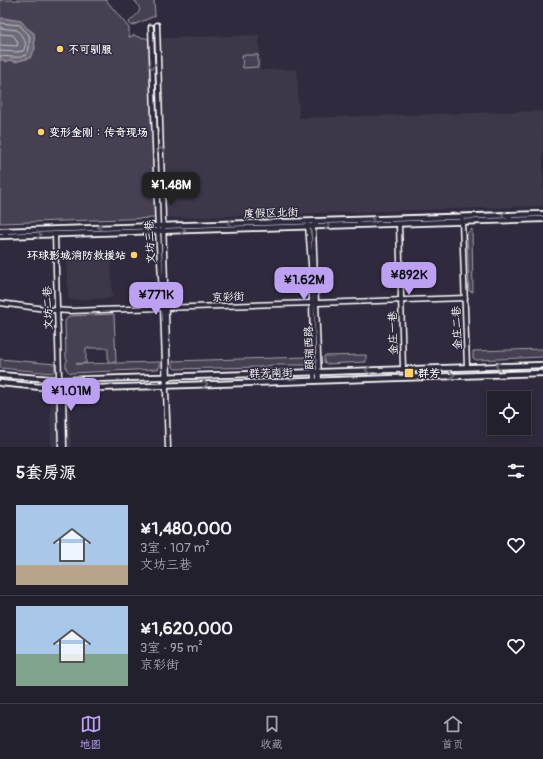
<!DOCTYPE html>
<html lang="zh">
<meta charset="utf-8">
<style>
body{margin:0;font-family:Pangolin,"LXGW WenKai TC",sans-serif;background:#2b2836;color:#f1f3f6;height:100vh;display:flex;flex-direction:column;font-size:15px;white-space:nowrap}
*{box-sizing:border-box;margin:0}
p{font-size:13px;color:#a3a3aa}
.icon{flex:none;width:22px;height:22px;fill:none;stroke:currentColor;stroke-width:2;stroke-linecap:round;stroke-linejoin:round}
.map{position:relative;height:447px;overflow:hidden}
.panel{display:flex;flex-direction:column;background:#23202e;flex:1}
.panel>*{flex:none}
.controls{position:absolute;left:487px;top:391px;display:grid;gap:8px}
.controls a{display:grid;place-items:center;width:44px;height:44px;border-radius:0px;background:#23202e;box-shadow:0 2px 10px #0003,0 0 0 1px #403e4a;font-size:20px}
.price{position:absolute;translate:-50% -34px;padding:0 9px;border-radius:8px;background:#bca0f2;color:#111;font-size:13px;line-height:26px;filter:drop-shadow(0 1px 2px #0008)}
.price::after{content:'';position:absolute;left:50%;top:24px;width:12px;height:9px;margin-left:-6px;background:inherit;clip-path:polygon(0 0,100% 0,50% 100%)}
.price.selected{background:#222;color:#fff}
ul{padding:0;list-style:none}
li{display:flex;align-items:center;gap:12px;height:100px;padding:0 16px}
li+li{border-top:1px solid #403e4a}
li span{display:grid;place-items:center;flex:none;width:112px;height:80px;border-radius:0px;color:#555}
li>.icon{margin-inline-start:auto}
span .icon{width:48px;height:48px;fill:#fffc;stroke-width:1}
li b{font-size:17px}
h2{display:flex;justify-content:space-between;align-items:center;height:48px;padding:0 16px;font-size:17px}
.dock{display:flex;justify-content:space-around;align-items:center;height:56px;border-top:1px solid #403e4a;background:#23202e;font-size:11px;color:#a3a3aa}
.dock a{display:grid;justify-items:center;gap:2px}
.dock .selected{color:#bca0f2}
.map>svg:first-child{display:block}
.built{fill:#3c3749}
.green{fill:#464152;stroke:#a2a0a8}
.water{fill:#6d6a77;stroke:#a7a6ad}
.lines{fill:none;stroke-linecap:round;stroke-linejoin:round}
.shore{stroke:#c5c3c9;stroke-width:1}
.secondary-casing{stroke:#fff;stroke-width:7}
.primary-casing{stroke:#fff;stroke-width:8}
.secondary{stroke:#2f2a3d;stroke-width:4}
.primary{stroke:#2f2a3d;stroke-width:4.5}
.oneway{stroke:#6d6a77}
.poi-dot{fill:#ffd166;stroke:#2f2a3d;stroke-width:1.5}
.labels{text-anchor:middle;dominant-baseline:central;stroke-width:3;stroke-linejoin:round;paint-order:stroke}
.poi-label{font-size:11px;font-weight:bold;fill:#fff;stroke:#2f2a3d;text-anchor:start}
.street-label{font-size:11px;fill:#fff;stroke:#2f2a3d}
</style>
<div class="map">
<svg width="543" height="447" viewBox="0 0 543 447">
<rect width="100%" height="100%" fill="#2f2a3d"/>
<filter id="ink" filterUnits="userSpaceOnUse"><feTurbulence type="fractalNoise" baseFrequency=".025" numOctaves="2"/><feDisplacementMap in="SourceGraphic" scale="8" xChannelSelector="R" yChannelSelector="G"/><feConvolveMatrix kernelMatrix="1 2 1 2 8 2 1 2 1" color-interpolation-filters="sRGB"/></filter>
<g filter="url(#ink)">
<g class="built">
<polygon points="259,35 260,70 297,69 299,118 543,111 543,206 166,218 160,41 162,38"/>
<polygon points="111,250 112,298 70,300 68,298 66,252"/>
<polygon points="50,395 69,395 71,447 51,447"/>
</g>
<g class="green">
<path d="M0 0H106L129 28V37H131L134 35C139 39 145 36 149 40L156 218 0 223Z"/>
<path d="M134 0H154L155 16 131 26 129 22C137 13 145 12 134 0Z"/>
<polygon points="242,55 258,55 258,67 243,68"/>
<polygon points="472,229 473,292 469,291 467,233"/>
<polygon points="114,314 116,362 108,362 108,348 86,348 86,363 76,364 160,362 160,367 158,369 70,373 66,369 66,362 68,360 66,359 65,321 69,316"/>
<polygon points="543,349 543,357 476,360 473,358 473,351"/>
<polygon points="366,355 366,362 327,364 324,362 324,356"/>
<polygon points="308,357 308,362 306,365 273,365 260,367 175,369 173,367 173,361"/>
<polygon points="0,359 55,364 55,371 52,373 0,368"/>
</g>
<polygon class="water" points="3,18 21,21 27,28 34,33 35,49 30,58 15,62 11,60 6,62 3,60 0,60 0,19"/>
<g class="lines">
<g class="shore">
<path d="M0 23 20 25C22 29 26 31 29 35 30 38 29 41 29 44 30 63 12 56 0 56"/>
<path d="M0 28 17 30C22 37 29 41 23 51L16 52 0 51"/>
<polyline points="0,34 13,35 18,42 17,46 0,45"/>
</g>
<g class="secondary-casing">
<g id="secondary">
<polyline points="157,25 168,379"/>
<polyline points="151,27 158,231 163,308 168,447"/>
<polyline points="462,220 467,367"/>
<polyline points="315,223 313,226 319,380"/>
<polyline points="399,224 403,369"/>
<polyline points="308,225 311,264 314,381"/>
<polyline points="55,235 61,447"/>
<polyline points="0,303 53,310 69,311 312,303"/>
<polyline points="317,303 465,298"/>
<polyline points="62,386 63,392 64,447"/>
</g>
</g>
<g class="primary-casing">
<g id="primary">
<polyline points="0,231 543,214"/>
<polyline points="0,236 543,219"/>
<polyline points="0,375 63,380 543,365"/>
<polyline points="0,383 51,388 67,389 543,373"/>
</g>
</g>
<use href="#secondary" class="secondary"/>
<use href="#primary" class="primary"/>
</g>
<defs><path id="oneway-chevron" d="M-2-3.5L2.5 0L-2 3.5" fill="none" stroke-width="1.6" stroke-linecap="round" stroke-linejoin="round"/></defs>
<g class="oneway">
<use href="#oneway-chevron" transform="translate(152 66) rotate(88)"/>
<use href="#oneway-chevron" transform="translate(161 150) rotate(-92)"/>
<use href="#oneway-chevron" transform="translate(504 215) rotate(178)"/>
<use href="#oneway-chevron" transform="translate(374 219) rotate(178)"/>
<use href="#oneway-chevron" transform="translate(230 223) rotate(178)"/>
<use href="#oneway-chevron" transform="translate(327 226) rotate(-2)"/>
<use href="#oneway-chevron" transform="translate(100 227) rotate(178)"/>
<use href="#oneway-chevron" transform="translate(183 230) rotate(-2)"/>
<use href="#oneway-chevron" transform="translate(39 235) rotate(-2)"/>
<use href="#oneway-chevron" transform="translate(498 366) rotate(178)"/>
<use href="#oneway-chevron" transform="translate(368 370) rotate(178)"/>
<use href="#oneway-chevron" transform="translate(452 375) rotate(-2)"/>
<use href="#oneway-chevron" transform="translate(205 384) rotate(-1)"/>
</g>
</g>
<g class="poi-dot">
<circle cx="60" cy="49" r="4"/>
<circle cx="41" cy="132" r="4"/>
<circle cx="134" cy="255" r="4"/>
<rect x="404" y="368" width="10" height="10" rx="2"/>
</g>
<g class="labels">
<g class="poi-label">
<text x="68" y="49">不可驯服</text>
<text x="49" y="132">变形金刚：传奇现场</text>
<text x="126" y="255" text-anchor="end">环球影城消防救援站</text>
<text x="418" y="373">群芳</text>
</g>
<g class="street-label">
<text transform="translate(271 213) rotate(-2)">度假区北街</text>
<text transform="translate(150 242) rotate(-93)">文坊三巷</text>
<text transform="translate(228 297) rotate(-2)">京彩街</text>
<text transform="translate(48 308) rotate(-92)">文坊二巷</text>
<text transform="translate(457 328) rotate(-92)">金庄二巷</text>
<text transform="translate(393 333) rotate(-91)">金庄一巷</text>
<text transform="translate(309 348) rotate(-91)">颐瑞西路</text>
<text transform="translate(271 373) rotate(-1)">群芳南街</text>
</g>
</g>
</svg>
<div class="controls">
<a><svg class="icon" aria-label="locate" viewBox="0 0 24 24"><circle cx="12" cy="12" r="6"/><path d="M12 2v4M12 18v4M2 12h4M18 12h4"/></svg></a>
</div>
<b class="price selected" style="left:171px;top:206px">¥1.48M</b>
<b class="price" style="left:409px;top:296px">¥892K</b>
<b class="price" style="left:304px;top:301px">¥1.62M</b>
<b class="price" style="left:156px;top:316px">¥771K</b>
<b class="price" style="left:71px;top:412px">¥1.01M</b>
</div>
<section class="panel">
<h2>5套房源<svg class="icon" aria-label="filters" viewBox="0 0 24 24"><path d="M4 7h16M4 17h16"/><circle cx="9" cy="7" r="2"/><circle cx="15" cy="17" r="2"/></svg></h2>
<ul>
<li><span style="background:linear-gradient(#a9c7e8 75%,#b9a48a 0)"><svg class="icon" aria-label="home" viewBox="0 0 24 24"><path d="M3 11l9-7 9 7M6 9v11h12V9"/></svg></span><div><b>¥1,480,000</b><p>3室 · 107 m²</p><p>文坊三巷</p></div><svg class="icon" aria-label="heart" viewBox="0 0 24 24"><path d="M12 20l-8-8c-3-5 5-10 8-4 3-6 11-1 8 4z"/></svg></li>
<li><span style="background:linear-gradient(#a9c7e8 60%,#7fa58c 0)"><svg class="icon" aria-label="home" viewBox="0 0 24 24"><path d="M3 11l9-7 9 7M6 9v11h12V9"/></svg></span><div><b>¥1,620,000</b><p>3室 · 95 m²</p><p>京彩街</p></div><svg class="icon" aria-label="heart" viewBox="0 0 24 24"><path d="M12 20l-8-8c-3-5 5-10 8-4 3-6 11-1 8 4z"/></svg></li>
</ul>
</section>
<nav class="dock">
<a class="selected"><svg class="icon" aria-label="map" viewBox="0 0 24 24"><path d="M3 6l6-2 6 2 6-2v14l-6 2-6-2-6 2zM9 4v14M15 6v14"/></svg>地图</a>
<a><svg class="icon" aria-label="saved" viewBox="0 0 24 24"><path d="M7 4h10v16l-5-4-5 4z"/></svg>收藏</a>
<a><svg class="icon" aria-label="home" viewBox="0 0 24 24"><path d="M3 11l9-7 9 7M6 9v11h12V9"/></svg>首页</a>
</nav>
